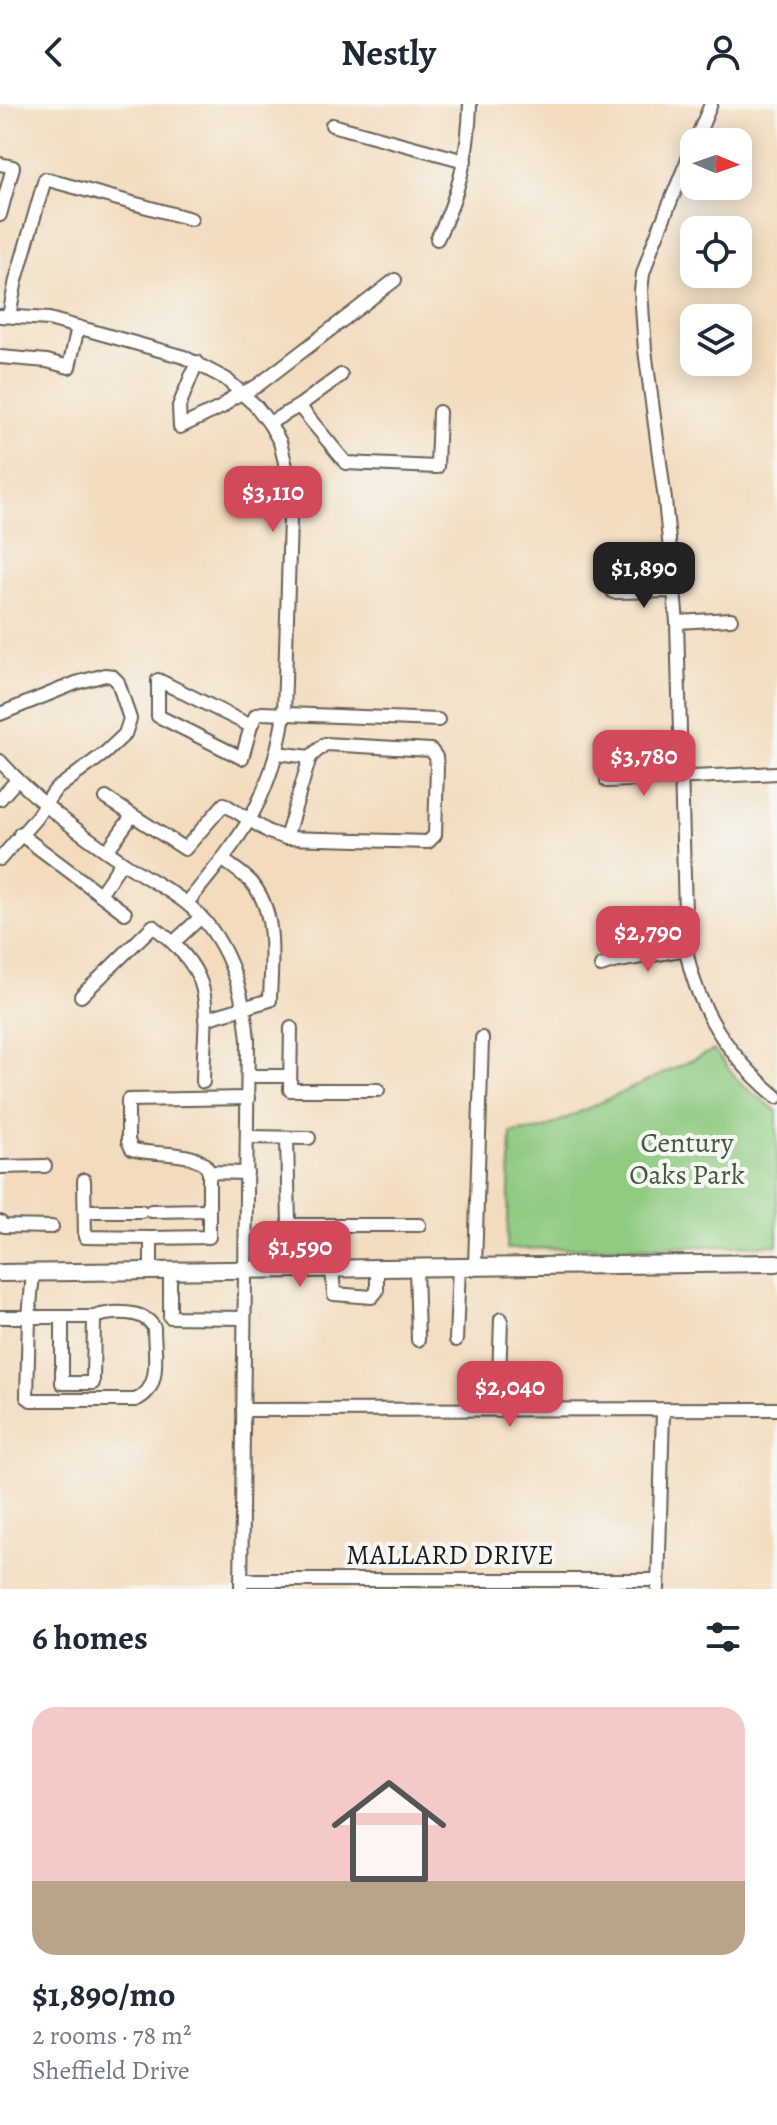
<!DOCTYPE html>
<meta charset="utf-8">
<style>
body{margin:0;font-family:Alegreya,serif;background:#f2f2f3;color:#1f2937;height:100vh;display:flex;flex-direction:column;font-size:30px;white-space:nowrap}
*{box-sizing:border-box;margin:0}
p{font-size:26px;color:#747a83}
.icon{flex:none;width:44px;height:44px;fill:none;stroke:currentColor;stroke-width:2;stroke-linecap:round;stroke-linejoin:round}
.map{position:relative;height:1485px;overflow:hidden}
.details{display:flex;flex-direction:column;background:#fff;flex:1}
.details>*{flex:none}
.needle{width:52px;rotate:92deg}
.tools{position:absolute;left:680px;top:24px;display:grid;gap:16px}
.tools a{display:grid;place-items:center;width:72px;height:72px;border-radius:16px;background:#fff;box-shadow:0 4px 20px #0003;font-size:40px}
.price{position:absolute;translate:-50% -68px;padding:0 18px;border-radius:16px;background:#d1495b;color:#fff;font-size:26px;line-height:52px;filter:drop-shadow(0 2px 4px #0008)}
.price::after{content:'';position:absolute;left:50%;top:48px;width:24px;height:18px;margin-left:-12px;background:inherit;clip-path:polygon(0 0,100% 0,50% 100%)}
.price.on{background:#222;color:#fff}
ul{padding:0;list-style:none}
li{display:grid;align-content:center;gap:16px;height:424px;padding:0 32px}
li+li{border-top:2px solid #e0e1e3}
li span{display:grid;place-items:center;height:248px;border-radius:24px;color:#555}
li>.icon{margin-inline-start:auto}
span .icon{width:144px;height:144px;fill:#fffc;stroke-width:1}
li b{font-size:34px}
h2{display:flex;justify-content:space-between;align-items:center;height:96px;padding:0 32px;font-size:34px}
header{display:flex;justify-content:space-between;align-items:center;height:104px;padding:0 32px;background:#fff;font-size:36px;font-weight:700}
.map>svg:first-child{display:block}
.green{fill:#8fcb81;stroke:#56744e;stroke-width:2}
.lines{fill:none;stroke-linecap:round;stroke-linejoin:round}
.minor-casing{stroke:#675f54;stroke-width:16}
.major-casing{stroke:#675f54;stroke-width:20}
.minor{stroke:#fff;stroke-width:12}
.major{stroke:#fff;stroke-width:16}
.labels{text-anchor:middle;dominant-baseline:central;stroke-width:8;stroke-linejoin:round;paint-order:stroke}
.park-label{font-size:28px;fill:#44593f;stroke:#f6f6f2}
.street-label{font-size:28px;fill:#1c1c1c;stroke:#f6f6f2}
</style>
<header><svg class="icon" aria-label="back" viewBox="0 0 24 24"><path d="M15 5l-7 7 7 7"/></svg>Nestly<svg class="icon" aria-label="person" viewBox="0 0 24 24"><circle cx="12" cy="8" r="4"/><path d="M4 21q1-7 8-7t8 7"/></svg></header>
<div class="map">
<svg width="777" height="1485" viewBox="0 0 777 1485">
<rect width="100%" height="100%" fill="#f6f6f2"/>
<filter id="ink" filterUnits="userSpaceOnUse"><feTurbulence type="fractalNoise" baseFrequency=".0125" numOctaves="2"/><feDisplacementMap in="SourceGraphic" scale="16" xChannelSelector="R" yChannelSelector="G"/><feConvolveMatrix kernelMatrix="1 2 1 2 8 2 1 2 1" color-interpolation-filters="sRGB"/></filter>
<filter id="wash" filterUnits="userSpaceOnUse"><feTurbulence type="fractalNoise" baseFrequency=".006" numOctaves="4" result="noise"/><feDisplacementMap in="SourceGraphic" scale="32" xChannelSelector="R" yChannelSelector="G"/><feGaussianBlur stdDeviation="1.8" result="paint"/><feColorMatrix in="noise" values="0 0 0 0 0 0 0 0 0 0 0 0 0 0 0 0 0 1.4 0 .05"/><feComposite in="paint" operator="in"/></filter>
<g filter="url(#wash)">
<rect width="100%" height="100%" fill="#f2dcbd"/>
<polygon class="green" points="714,946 742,981 777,1007 777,1141 507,1145 511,1029 543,1025"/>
</g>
<g filter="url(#ink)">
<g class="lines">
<g class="minor-casing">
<g id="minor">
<polyline points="332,21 465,57"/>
<polyline points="695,38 711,0"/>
<path d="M694 40 652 143 643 170 641 187 645 246 665 396 677 518 686 845C697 906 730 954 777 993"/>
<polyline points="0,60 13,63 0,111"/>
<path d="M437 135C459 92 469 48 470 0"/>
<path d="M0 212 49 215 184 253 226 275 256 302 269 319 280 338 291 383 284 610C271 698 241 733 187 799"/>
<polyline points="9,212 16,176 45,75 191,115"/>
<polyline points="0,253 47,257 69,263 78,223"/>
<polyline points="197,258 179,302 180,323 222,303 232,294 257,282 395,176"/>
<polyline points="299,302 346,359 437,363 439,308"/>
<polyline points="269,319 299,302 341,271"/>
<polyline points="613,488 674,487"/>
<polyline points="677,518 731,515"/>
<polyline points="0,610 76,579 105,571 112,572 118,578 130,615 125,630 105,649 55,686 36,714 0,755"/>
<polyline points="251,622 158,576 158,612 242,654 251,622 256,611 262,609 438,616"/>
<path d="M0 657C36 697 79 729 124 759 144 773 167 784 186 799 227 831 244 887 248 936L241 1485"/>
<polyline points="607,677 777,669"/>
<polyline points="106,694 185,745 224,700 269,728 286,734 428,738 435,731 437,663 436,653 431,646 325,640 310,653 277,649"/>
<polyline points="0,695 17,676"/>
<polyline points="20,730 125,809"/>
<polyline points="286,734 310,653"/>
<polyline points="107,747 132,712"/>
<polyline points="100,790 122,758"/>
<polyline points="174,838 200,814"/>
<polyline points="601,862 613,858 686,845"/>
<path d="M81 892 153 822C221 874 204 901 203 978"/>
<path d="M205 915 270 896C271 858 278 810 252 779 244 770 232 763 222 755"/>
<polyline points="291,924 290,986 378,986"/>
<polyline points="248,972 290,972"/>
<polyline points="248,1033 309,1034"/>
<polyline points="287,1034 289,1121 419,1121"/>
<polyline points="0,1063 45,1062"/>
<path d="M209 1068C201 1044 152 1053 132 1045L128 1037V996L248 994"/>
<polyline points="84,1076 85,1133 151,1134 151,1168"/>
<polyline points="85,1107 141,1107"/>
<polyline points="151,1107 209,1106"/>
<polyline points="0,1118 4,1122 52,1123"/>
<polyline points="151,1134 209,1133 209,1068 247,1069"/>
<polyline points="475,1162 482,934"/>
<polyline points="416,1163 418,1236"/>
<polyline points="332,1165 334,1190 372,1193 377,1187 377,1164"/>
<polyline points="170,1167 170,1213 244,1214"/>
<polyline points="0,1213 29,1213 33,1169"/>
<path d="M62 1213V1279H93L94 1213H29L27 1293 31 1296H135C163 1285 154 1249 154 1224 145 1205 112 1207 94 1213"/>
<polyline points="456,1236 459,1162"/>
<polyline points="243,1306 777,1305"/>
<polyline points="498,1307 501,1215"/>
<polyline points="241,1476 658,1476"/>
<polyline points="658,1485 663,1306"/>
</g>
</g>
<g class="major-casing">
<polyline id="major" points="0,1169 777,1159"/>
</g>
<use href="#minor" class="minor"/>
<use href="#major" class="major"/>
</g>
</g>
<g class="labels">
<g class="park-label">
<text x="687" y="1039">Century<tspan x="687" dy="32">Oaks Park</tspan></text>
</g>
<g class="street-label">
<text x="450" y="1451">MALLARD DRIVE</text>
</g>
</g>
</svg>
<div class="tools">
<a><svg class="needle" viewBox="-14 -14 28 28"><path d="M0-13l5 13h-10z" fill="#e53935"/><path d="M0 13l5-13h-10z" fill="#747a83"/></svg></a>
<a><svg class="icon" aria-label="locate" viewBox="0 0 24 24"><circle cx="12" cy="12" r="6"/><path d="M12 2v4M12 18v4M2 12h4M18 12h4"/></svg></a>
<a><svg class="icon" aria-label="layers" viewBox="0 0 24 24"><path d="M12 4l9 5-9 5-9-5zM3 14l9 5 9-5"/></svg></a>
</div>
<b class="price" style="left:273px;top:430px">$3,110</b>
<b class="price on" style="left:644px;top:506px">$1,890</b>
<b class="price" style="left:644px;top:694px">$3,780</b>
<b class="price" style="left:648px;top:870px">$2,790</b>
<b class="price" style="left:300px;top:1185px">$1,590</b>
<b class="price" style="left:510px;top:1325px">$2,040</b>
</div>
<section class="details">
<h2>6 homes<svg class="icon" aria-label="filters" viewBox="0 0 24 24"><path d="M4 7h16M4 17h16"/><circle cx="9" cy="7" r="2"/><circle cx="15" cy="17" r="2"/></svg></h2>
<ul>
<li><span style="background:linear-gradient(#f6c9c9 70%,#b9a48a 0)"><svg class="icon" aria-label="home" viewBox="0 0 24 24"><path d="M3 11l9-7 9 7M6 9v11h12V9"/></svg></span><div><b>$1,890/mo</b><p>2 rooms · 78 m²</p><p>Sheffield Drive</p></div></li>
</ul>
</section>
